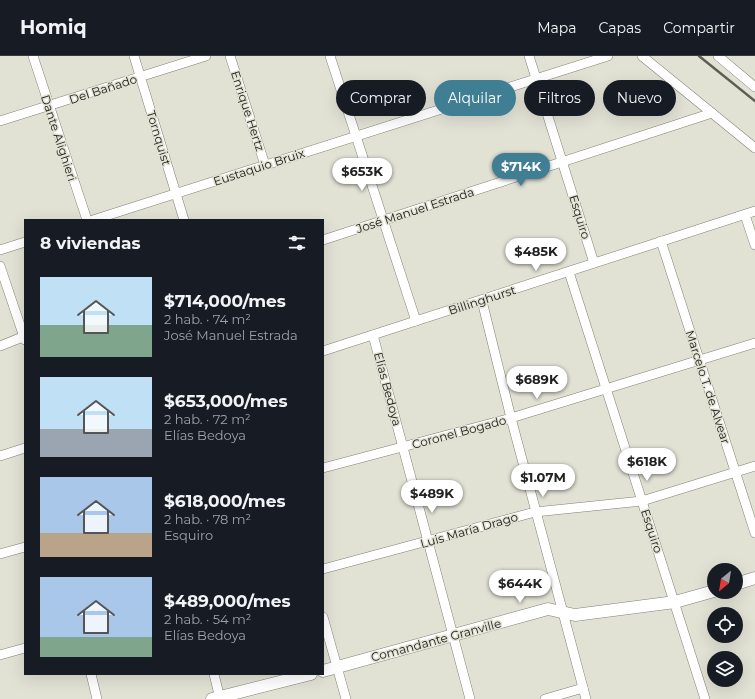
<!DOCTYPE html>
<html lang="es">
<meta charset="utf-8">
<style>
body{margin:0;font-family:Montserrat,sans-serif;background:#242831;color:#f1f3f6;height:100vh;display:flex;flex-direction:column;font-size:15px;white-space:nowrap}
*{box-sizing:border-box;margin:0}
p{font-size:13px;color:#9ea1a6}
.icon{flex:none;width:22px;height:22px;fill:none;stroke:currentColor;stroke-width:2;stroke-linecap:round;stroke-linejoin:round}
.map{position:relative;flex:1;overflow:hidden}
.details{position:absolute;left:24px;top:163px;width:300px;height:456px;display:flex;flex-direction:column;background:#171b24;border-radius:0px;box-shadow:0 4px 16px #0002}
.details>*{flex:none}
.guide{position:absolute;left:336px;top:24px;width:359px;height:36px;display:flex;gap:8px}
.needle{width:26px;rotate:210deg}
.fabs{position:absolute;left:707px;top:507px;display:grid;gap:8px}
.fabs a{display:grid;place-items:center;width:36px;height:36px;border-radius:50%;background:#171b24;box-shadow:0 4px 16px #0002;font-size:20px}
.price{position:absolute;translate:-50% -34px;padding:0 9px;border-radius:14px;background:#fff;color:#222;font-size:13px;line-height:26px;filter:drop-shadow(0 1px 2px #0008)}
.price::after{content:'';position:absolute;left:50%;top:24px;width:12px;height:9px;margin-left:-6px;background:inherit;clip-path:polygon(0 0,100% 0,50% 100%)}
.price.active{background:#407e94;color:#fff}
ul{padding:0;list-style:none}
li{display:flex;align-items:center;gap:12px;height:100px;padding:0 16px}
li span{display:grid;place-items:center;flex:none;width:112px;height:80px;border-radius:0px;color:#555}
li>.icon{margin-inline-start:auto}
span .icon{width:48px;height:48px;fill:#fffc;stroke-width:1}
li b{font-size:17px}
h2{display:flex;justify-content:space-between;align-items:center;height:48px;padding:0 16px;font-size:17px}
.tag{padding:0 14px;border-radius:18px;background:#171b24;box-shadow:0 4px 16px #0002;font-size:14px;line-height:36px}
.tag.active{background:#407e94;color:#fff}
header{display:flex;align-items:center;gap:24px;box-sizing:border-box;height:56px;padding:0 20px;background:#171b24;border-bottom:1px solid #363941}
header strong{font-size:19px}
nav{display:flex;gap:22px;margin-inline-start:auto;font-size:14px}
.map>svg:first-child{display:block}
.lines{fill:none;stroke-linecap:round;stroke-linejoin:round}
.street-casing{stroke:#818175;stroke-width:10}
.secondary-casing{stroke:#818175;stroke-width:13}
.street{stroke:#fff;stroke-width:9}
.secondary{stroke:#fff;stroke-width:12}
.rail{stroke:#5e5e57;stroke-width:2.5}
.labels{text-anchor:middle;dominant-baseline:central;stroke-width:3;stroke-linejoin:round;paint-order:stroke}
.street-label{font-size:12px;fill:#23231e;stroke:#e1e1d4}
</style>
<header>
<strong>Homiq</strong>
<nav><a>Mapa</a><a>Capas</a><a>Compartir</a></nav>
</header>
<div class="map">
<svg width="755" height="643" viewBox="0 0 755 643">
<rect width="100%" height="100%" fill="#e1e1d4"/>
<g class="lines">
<g class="street-casing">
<g id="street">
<polyline points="33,0 87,164"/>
<polyline points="134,0 184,164"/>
<polyline points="230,0 265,109"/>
<polyline points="330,0 416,265"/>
<polyline points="529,0 594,207"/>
<polyline points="642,0 755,92"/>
<polyline points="718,0 755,31"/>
<polyline points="0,65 206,0"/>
<polyline points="745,159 755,189"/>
<polyline points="93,164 608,0"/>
<polyline points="323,184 712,57"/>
<polyline points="661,185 755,477"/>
<polyline points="0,194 25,186"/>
<polyline points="0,210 25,284"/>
<polyline points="569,216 705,643"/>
<polyline points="482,245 511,362 586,643"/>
<polyline points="373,279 470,643"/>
<polyline points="0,290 25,280"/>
<polyline points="323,295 755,155"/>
<polyline points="0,400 25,392"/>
<polyline points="323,412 511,362 755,287"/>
<polyline points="0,498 25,491"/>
<polyline points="323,513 535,456 642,445 755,410"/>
<polyline points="323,561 346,643"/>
<polyline points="0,599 25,592"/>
<polyline points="91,618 97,643"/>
<polyline points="214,618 220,643"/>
<polyline points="545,643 583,632"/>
</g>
</g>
<g class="secondary-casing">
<g id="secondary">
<polyline points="736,528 755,522"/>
<polyline points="323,615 548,553 575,559 675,546 714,535"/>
<polyline points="212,643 311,618"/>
</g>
</g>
<use href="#street" class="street"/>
<use href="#secondary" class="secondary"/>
<polyline class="rail" points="699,0 755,45"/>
</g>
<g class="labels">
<g class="street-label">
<text transform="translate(103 33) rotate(-18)">Del Bañado</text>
<text transform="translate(248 55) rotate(72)">Enrique Hertz</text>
<text transform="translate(59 82) rotate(72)">Dante Alighieri</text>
<text transform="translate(159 82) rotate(73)">Tornquist</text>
<text transform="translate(259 111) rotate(-18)">Eustaquio Bruix</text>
<text transform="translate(415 154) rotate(-18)">José Manuel Estrada</text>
<text transform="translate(580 161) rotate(73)">Esquiro</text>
<text transform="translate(482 244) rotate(-18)">Billinghurst</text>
<text transform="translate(708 331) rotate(72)">Marcelo T. de Alvear</text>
<text transform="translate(388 333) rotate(75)">Elías Bedoya</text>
<text transform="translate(459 376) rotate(-15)">Coronel Bogado</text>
<text transform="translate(469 474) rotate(-16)">Luis María Drago</text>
<text transform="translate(652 475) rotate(72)">Esquiro</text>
<text transform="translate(436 584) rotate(-15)">Comandante Granville</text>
</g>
</g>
</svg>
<div class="fabs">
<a><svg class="needle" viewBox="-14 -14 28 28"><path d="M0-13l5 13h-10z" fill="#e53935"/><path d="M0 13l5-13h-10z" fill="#9ea1a6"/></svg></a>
<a><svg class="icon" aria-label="locate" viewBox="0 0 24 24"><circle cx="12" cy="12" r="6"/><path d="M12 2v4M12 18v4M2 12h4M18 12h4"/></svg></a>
<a><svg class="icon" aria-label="layers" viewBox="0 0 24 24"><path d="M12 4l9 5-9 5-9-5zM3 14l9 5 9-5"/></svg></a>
</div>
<b class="price active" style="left:521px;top:131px">$714K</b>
<b class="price" style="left:362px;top:136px">$653K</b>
<b class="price" style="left:536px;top:216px">$485K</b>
<b class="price" style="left:537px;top:344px">$689K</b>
<b class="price" style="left:647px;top:426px">$618K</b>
<b class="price" style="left:543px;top:442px">$1.07M</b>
<b class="price" style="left:432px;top:458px">$489K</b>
<b class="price" style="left:520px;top:548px">$644K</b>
<div class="guide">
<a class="tag">Comprar</a>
<a class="tag active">Alquilar</a>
<a class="tag">Filtros</a>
<a class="tag">Nuevo</a>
</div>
<section class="details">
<h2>8 viviendas<svg class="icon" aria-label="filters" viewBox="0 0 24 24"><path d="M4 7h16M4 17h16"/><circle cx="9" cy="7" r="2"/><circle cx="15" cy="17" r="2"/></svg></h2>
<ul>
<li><span style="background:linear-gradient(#bfe0f5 60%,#7fa58c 0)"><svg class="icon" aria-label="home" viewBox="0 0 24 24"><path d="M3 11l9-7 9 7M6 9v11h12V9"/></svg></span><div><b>$714,000/mes</b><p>2 hab. · 74 m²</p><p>José Manuel Estrada</p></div></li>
<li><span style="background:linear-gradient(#bfe0f5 65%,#9aa5b1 0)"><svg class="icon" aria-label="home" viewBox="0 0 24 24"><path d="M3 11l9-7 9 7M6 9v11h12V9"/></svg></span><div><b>$653,000/mes</b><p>2 hab. · 72 m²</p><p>Elías Bedoya</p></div></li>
<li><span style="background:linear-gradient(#a9c7e8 70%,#b9a48a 0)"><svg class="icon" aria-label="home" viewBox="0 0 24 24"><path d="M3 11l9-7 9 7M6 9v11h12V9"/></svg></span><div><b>$618,000/mes</b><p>2 hab. · 78 m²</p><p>Esquiro</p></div></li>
<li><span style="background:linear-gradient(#a9c7e8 75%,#7fa58c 0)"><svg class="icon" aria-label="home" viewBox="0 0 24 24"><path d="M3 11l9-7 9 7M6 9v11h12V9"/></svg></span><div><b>$489,000/mes</b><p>2 hab. · 54 m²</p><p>Elías Bedoya</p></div></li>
</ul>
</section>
</div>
